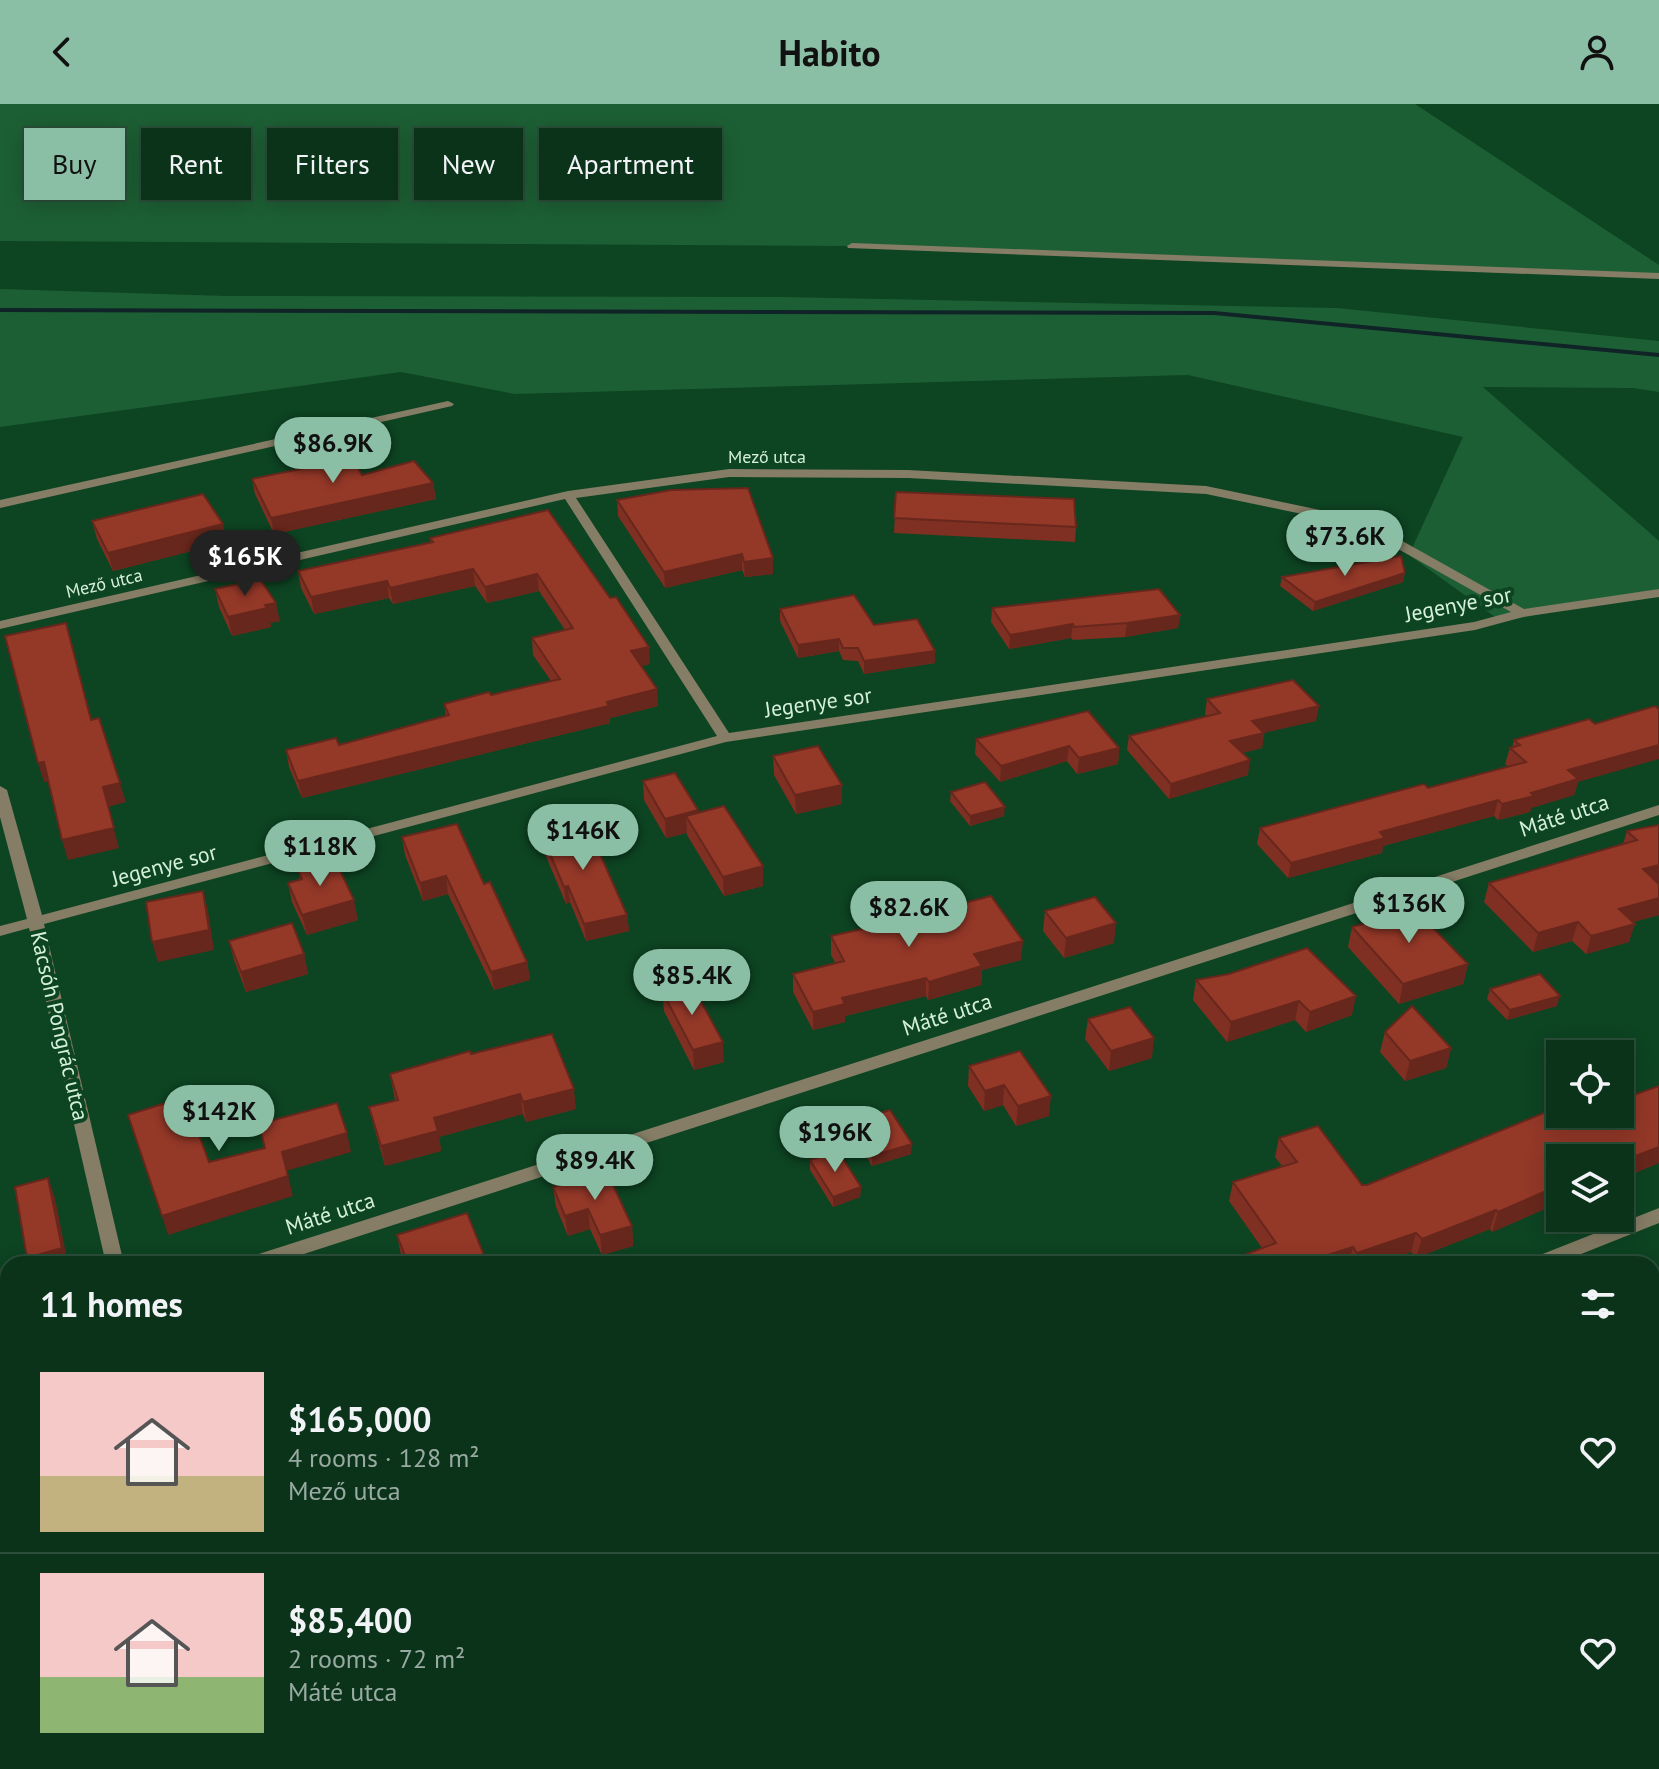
<!DOCTYPE html>
<meta charset="utf-8">
<style>
body{margin:0;font-family:"PT Sans",sans-serif;background:#183f27;color:#f1f3f6;height:100vh;display:flex;flex-direction:column;font-size:30px;white-space:nowrap}
*{box-sizing:border-box;margin:0}
p{font-size:26px;color:#99aaa2}
.icon{flex:none;width:44px;height:44px;fill:none;stroke:currentColor;stroke-width:2;stroke-linecap:round;stroke-linejoin:round}
.map{position:relative;flex:1;overflow:hidden}
.details{position:absolute;left:0px;top:1152px;width:1660px;height:514px;display:flex;flex-direction:column;background:#0a331a;border-radius:24px 24px 0 0;box-shadow:0 4px 20px #0003,0 0 0 2px #2a4e39}
.details>*{flex:none}
.guide{position:absolute;left:24px;top:24px;width:800px;height:72px;display:flex;gap:16px}
.controls{position:absolute;left:1546px;top:936px;display:grid;gap:16px}
.controls a{display:grid;place-items:center;width:88px;height:88px;border-radius:0px;background:#0a331a;box-shadow:0 4px 20px #0003,0 0 0 2px #2a4e39;font-size:40px}
.price{position:absolute;translate:-50% -68px;padding:0 18px;border-radius:28px;background:#8abfa5;color:#111;font-size:26px;line-height:52px;filter:drop-shadow(0 2px 4px #0008)}
.price::after{content:'';position:absolute;left:50%;top:48px;width:24px;height:18px;margin-left:-12px;background:inherit;clip-path:polygon(0 0,100% 0,50% 100%)}
.price.on{background:#222;color:#fff}
ul{padding:0;list-style:none}
li{display:flex;align-items:center;gap:24px;height:200px;padding:0 40px}
li+li{border-top:2px solid #2a4e39}
li span{display:grid;place-items:center;flex:none;width:224px;height:160px;border-radius:0px;color:#555}
li>.icon{margin-inline-start:auto}
span .icon{width:96px;height:96px;fill:#fffc;stroke-width:1}
li b{font-size:34px}
h2{display:flex;justify-content:space-between;align-items:center;height:96px;padding:0 40px;font-size:34px}
.chip{padding:0 28px;border-radius:0px;background:#0a331a;box-shadow:0 4px 20px #0003,0 0 0 2px #2a4e39;font-size:28px;line-height:72px}
.chip.on{background:#8abfa5;color:#111}
header{display:flex;justify-content:space-between;align-items:center;height:104px;padding:0 40px;background:#8abfa5;color:#111;font-size:36px;font-weight:800}
.map>svg:first-child{display:block}
.green{fill:#1d5f34}
.lines{fill:none;stroke-linecap:round;stroke-linejoin:round}
.stream{fill:#102327;fill-rule:evenodd}
.minor{fill:#857d65;fill-rule:evenodd}
.wall{fill:#7f3022}
.shaded-wall{fill:#68271c}
.building{fill:#943828;stroke:#68271c;stroke-width:2}
.labels{text-anchor:middle;dominant-baseline:central;stroke-width:8;stroke-linejoin:round;paint-order:stroke}
.far-street-label{font-size:18px;fill:#d5f0da;stroke:#0d4422}
.street-label{font-size:22px;fill:#d5f0da;stroke:#0d4422}
</style>
<header><svg class="icon" aria-label="back" viewBox="0 0 24 24"><path d="M15 5l-7 7 7 7"/></svg>Habito<svg class="icon" aria-label="person" viewBox="0 0 24 24"><circle cx="12" cy="8" r="4"/><path d="M4 21q1-7 8-7t8 7"/></svg></header>
<div class="map">
<svg width="1659" height="1665" viewBox="0 0 1659 1665">
<rect width="100%" height="100%" fill="#0d4422"/>
<g class="green">
<polygon points="0,0 1415,0 1659,161 1659,172 852,142 0,137"/>
<polygon points="0,185 225,192 783,193 1337,204 1659,237 1659,288 1633,284 1483,283 1659,437 1659,485 1502,518 1409,451 1463,333 1188,271 515,290 401,268 0,323"/>
</g>
<g class="lines">
<polygon class="stream" points="0,204 1214,207 1659,249 1659,253 1214,211 0,208"/>
<g class="minor">
<polygon points="852,139 1659,169 1659,175 848,144 847,142"/>
<polygon points="448,297 454,300 452,302 0,404 0,396"/>
<path d="M729 365 908 366 1206 382 1363 415 1524 505 1659 485V493L1523 513 1475 526 726 638 44 820 124 1160H106L29 824 0 832V822L27 815 0 713V682L7 686 42 811 717 632 565 395 0 525V517L568 387ZM729 373 908 374 1206 390 1355 421 1511 508 1474 518 729 629 576 394Z"/>
<polygon points="1659,701 1659,711 273,1160 241,1160 243,1155"/>
<polygon points="1659,1104 1659,1119 1556,1160 1528,1160 1530,1155"/>
<polygon points="8,1231 8,1247 0,1249 0,1233"/>
<polygon points="204,1658 228,1658 230,1665 206,1665"/>
<polygon points="305,1658 342,1658 339,1665 302,1665"/>
</g>
</g>
<g class="wall">
<polygon points="321,352 362,371 433,379 436,395 274,430 255,390 252,375 323,361"/>
<polygon points="896,388 1076,423 1075,438 894,429"/>
<polygon points="617,396 773,454 773,470 745,473 742,466 665,484 618,412"/>
<polygon points="548,406 650,560 641,562 658,602 610,614 610,619 302,694 289,663 286,646 339,641 446,612 444,600 491,591 551,577 533,551 532,534 565,526 539,487 487,499 475,482 393,500 389,494 314,510 301,484 298,467 431,439 430,434"/>
<polygon points="92,417 227,438 113,467 97,435"/>
<polygon points="1282,473 1403,478 1313,507 1280,482"/>
<polygon points="215,485 280,517 270,519 271,523 232,532 219,503"/>
<polygon points="992,504 1180,511 1178,524 1125,533 1073,536 1071,534 1009,545 991,518"/>
<polygon points="780,505 874,521 935,547 935,559 864,570 858,557 843,556 839,547 798,554 780,517"/>
<polygon points="1207,595 1316,617 1264,628 1262,644 1242,649 1248,671 1169,695 1127,646 1129,632 1207,612 1205,610"/>
<polygon points="976,635 1119,644 1118,660 1077,670 1067,657 1000,678 975,650"/>
<polygon points="1514,636 1578,678 1574,691 1531,704 1530,708 1498,716 1494,712 1383,742 1382,749 1288,774 1257,740 1260,724 1428,684 1509,663 1505,660 1510,644 1512,644"/>
<polygon points="773,652 842,681 842,700 796,710 774,671"/>
<polygon points="643,677 698,709 763,762 763,782 724,792 687,731 687,729 666,734 644,696"/>
<polygon points="951,688 1004,712 970,722 950,697"/>
<polygon points="1659,721 1659,778 1657,778 1659,811 1633,818 1629,838 1586,850 1572,837 1533,848 1484,798 1489,779 1623,740 1627,727"/>
<polygon points="540,726 627,811 629,827 586,837 570,798 566,800 542,743"/>
<polygon points="402,733 484,780 527,858 530,876 494,886 448,790 423,797 405,751"/>
<polygon points="298,766 358,816 307,831 292,798 288,779 300,775"/>
<polygon points="878,803 942,805 1021,856 982,866 981,881 928,896 926,892 845,912 845,918 813,926 793,888 793,870 836,860 831,851 831,832 878,821"/>
<polygon points="1045,807 1114,839 1064,854 1043,827"/>
<polygon points="1380,809 1468,860 1463,880 1399,900 1348,843 1352,823 1379,816"/>
<polygon points="229,837 304,850 308,870 246,888 234,856"/>
<polygon points="1229,870 1352,911 1306,928 1295,916 1227,938 1193,896 1196,876"/>
<polygon points="1490,885 1557,902 1507,916 1487,895"/>
<polygon points="662,887 724,958 694,966 664,907"/>
<polygon points="1088,915 1152,954 1109,967 1085,935"/>
<polygon points="1385,928 1451,944 1446,964 1405,977 1380,948"/>
<polygon points="1020,947 1049,1012 1016,1022 1003,1001 984,1007 968,982 969,962"/>
<polygon points="471,950 576,1005 526,1018 523,1010 439,1033 441,1047 385,1062 374,1023 369,1003 395,996 390,970"/>
<polygon points="1659,982 1659,1059 1620,1075 1620,1054 1560,1054 1560,1103 1556,1100 1492,1128 1490,1125 1416,1154 1411,1148 1376,1160 1220,1160 1262,1144 1229,1097 1233,1078 1282,1062 1275,1053 1279,1034 1362,1081 1367,1081 1548,1014 1620,1010"/>
<polygon points="851,1018 911,1050 872,1062 851,1028"/>
<polygon points="810,1056 861,1083 860,1093 833,1103 810,1066"/>
<polygon points="553,1083 632,1122 633,1142 602,1151 590,1125 568,1132 556,1103"/>
<polygon points="467,1109 487,1160 404,1160 401,1151 397,1131"/>
<polygon points="1659,1167 1659,1262 1652,1253 1652,1169"/>
<polygon points="573,1658 628,1658 630,1665 575,1665"/>
<polygon points="1060,1658 1104,1658 1108,1665 1064,1665"/>
</g>
<g class="shaded-wall">
<polygon points="433,379 436,395 274,430 271,414"/>
<polygon points="223,420 227,438 113,467 108,449"/>
<polygon points="742,450 742,466 665,484 664,468"/>
<polygon points="773,454 773,470 745,473 744,458"/>
<polygon points="473,465 475,482 393,500 390,484"/>
<polygon points="1405,469 1403,478 1313,507 1315,498"/>
<polygon points="537,470 539,487 487,499 485,483"/>
<polygon points="387,477 389,494 314,510 311,493"/>
<polygon points="276,499 280,517 270,519 271,523 232,532 228,513"/>
<polygon points="1180,511 1178,524 1125,533 1127,519"/>
<polygon points="1073,520 1071,534 1009,545 1010,531"/>
<polygon points="839,535 839,547 798,554 798,541"/>
<polygon points="649,543 650,560 632,564 631,547"/>
<polygon points="935,547 935,559 864,570 864,557"/>
<polygon points="657,585 658,602 610,614 610,619 302,694 298,677"/>
<polygon points="1319,602 1316,617 1250,632 1252,617"/>
<polygon points="1264,629 1262,644 1228,652 1230,637"/>
<polygon points="1659,641 1659,655 1578,678 1574,691 1531,704 1530,708 1498,716 1502,700 1531,689 1568,666"/>
<polygon points="1069,642 1067,657 1000,678 1001,662"/>
<polygon points="1119,644 1118,660 1077,670 1079,654"/>
<polygon points="1250,656 1248,671 1169,695 1171,680"/>
<polygon points="44,658 50,677 44,678 38,659"/>
<polygon points="120,679 126,698 108,703 119,744 68,756 62,736 103,683"/>
<polygon points="842,681 842,700 796,710 795,691"/>
<polygon points="1498,696 1494,712 1383,742 1382,749 1288,774 1291,759 1380,728"/>
<polygon points="1005,703 1004,712 970,722 970,712"/>
<polygon points="698,706 699,726 686,712 687,729 666,734 665,715"/>
<polygon points="1659,761 1659,778 1637,783 1643,765"/>
<polygon points="763,762 763,782 724,792 723,773"/>
<polygon points="446,772 448,790 423,797 420,779"/>
<polygon points="568,782 570,798 566,800 564,783"/>
<polygon points="203,787 208,807 214,846 158,858 152,838"/>
<polygon points="1659,794 1659,811 1614,823 1619,805"/>
<polygon points="354,796 358,816 307,831 302,811"/>
<polygon points="627,811 629,827 586,837 584,820"/>
<polygon points="1578,818 1572,837 1533,848 1538,829"/>
<polygon points="1116,819 1114,839 1064,854 1066,834"/>
<polygon points="1635,820 1629,838 1586,850 1591,832"/>
<polygon points="1023,837 1021,856 982,866 981,881 928,896 929,878 974,850"/>
<polygon points="304,850 308,870 246,888 241,868"/>
<polygon points="527,858 530,876 494,886 491,868"/>
<polygon points="1468,860 1463,880 1399,900 1403,880"/>
<polygon points="926,874 926,892 845,912 845,918 813,926 813,908 842,894"/>
<polygon points="1356,892 1352,911 1306,928 1310,908"/>
<polygon points="1560,892 1557,902 1507,916 1510,906"/>
<polygon points="1299,897 1295,916 1227,938 1231,918"/>
<polygon points="1154,934 1152,954 1109,967 1111,947"/>
<polygon points="723,938 724,958 694,966 693,946"/>
<polygon points="1451,944 1446,964 1405,977 1410,957"/>
<polygon points="1004,981 1003,1001 984,1007 985,987"/>
<polygon points="574,985 576,1005 526,1018 523,998"/>
<polygon points="520,990 523,1010 439,1033 441,1047 385,1062 381,1042 434,1014"/>
<polygon points="1051,992 1049,1012 1016,1022 1018,1002"/>
<polygon points="347,1029 351,1048 286,1067 282,1048"/>
<polygon points="912,1040 911,1050 872,1062 872,1052"/>
<polygon points="1659,1043 1659,1059 1620,1075 1620,1058"/>
<polygon points="288,1072 293,1092 168,1131 162,1112"/>
<polygon points="48,1074 55,1094 68,1160 29,1160 27,1154"/>
<polygon points="1560,1081 1560,1086 1556,1100 1492,1128 1498,1108"/>
<polygon points="861,1083 860,1093 833,1103 833,1093"/>
<polygon points="588,1105 590,1125 568,1132 565,1112"/>
<polygon points="1496,1106 1490,1125 1416,1154 1422,1135"/>
<polygon points="632,1122 633,1142 602,1151 600,1131"/>
<polygon points="1416,1129 1411,1148 1376,1160 1354,1160 1357,1149"/>
<polygon points="1353,1143 1349,1160 1300,1160"/>
<polygon points="0,1298 4,1307 8,1331 8,1369 0,1372"/>
<polygon points="1659,1579 1659,1594 1652,1597 1652,1581"/>
</g>
<g class="building">
<polygon points="349,347 362,371 414,357 433,379 271,414 252,375 325,360 321,352"/>
<polygon points="748,384 773,454 744,458 742,450 664,468 617,396 671,386"/>
<polygon points="896,388 1074,395 1076,423 894,414"/>
<polygon points="203,390 223,420 108,449 92,417"/>
<polygon points="548,406 610,494 616,493 649,543 631,547 657,585 607,598 609,602 298,677 286,646 336,634 339,641 449,611 444,600 489,588 491,591 560,575 532,534 573,524 537,470 485,483 473,465 390,484 387,477 311,493 298,467 433,438 430,434"/>
<polygon points="1401,452 1405,469 1315,498 1282,473"/>
<polygon points="260,475 276,499 265,501 267,504 228,513 215,485"/>
<polygon points="1159,485 1180,511 1127,519 1074,523 1073,520 1010,531 992,504"/>
<polygon points="854,491 874,521 917,515 935,547 864,557 858,544 843,544 839,535 798,541 780,505"/>
<polygon points="66,519 91,616 99,614 120,679 103,683 114,724 62,736 44,658 38,659 5,532"/>
<polygon points="1293,576 1319,602 1252,617 1264,629 1230,637 1250,656 1171,680 1129,632 1220,609 1207,595"/>
<polygon points="1655,602 1659,605 1659,641 1568,666 1578,675 1531,689 1534,692 1502,700 1498,696 1380,728 1385,734 1291,759 1260,724 1424,680 1428,684 1526,658 1510,644 1520,641 1514,636 1589,615 1595,620"/>
<polygon points="1088,607 1119,644 1079,654 1069,642 1001,662 976,635"/>
<polygon points="818,642 842,681 795,691 773,652"/>
<polygon points="675,669 698,706 665,715 643,677"/>
<polygon points="985,678 1005,703 970,712 951,688"/>
<polygon points="724,702 763,762 723,773 686,712"/>
<polygon points="585,716 627,811 584,820 568,782 564,783 540,726"/>
<polygon points="457,720 484,780 490,778 527,858 491,868 446,772 420,779 402,733"/>
<polygon points="1659,721 1659,761 1643,765 1659,780 1659,794 1619,805 1635,820 1591,832 1578,818 1538,829 1489,779 1637,736 1627,727"/>
<polygon points="335,756 354,796 302,811 288,779 302,775 298,766"/>
<polygon points="203,787 209,826 152,838 146,798"/>
<polygon points="931,789 942,805 991,792 1023,837 974,850 982,862 929,878 926,874 842,894 845,900 813,908 793,870 844,857 831,832 889,819 878,803"/>
<polygon points="1095,793 1116,819 1066,834 1045,807"/>
<polygon points="1410,800 1468,860 1403,880 1352,823 1385,814 1380,809"/>
<polygon points="292,819 304,850 241,868 229,837"/>
<polygon points="1307,844 1356,892 1310,908 1299,897 1231,918 1196,876 1229,870"/>
<polygon points="1540,870 1560,892 1510,906 1490,885"/>
<polygon points="691,879 723,938 693,946 662,887"/>
<polygon points="1412,902 1451,944 1410,957 1385,928"/>
<polygon points="1130,903 1154,934 1111,947 1088,915"/>
<polygon points="552,930 574,985 523,998 520,990 434,1014 438,1027 381,1042 369,1003 398,996 390,970 470,947 471,950"/>
<polygon points="1020,947 1051,992 1018,1002 1004,981 985,987 969,962"/>
<polygon points="1659,982 1659,1043 1620,1058 1620,1054 1560,1054 1560,1081 1498,1108 1496,1106 1422,1135 1416,1129 1357,1149 1353,1143 1300,1160 1220,1160 1276,1139 1233,1078 1297,1058 1279,1034 1318,1022 1362,1081 1367,1081 1544,1009 1548,1014 1560,1009 1560,1010 1620,1010 1620,996"/>
<polygon points="185,993 209,1058 265,1044 259,1020 337,999 347,1029 282,1048 288,1072 162,1112 128,1011"/>
<polygon points="890,1006 912,1040 872,1052 851,1018"/>
<polygon points="838,1047 861,1083 833,1093 810,1056"/>
<polygon points="607,1068 632,1122 600,1131 588,1105 565,1112 553,1083"/>
<polygon points="48,1074 62,1144 27,1154 15,1083"/>
<polygon points="467,1109 487,1159 408,1160 397,1131"/>
<polygon points="1659,1167 1659,1232 1652,1224 1652,1169"/>
<polygon points="0,1314 6,1348 0,1349"/>
<polygon points="1652,1549 1659,1559 1659,1579 1652,1581"/>
<polygon points="577,1658 628,1658 630,1665 579,1665"/>
<polygon points="1071,1658 1104,1658 1108,1665 1075,1665"/>
<polygon points="883,1661 884,1665 870,1665"/>
</g>
<g class="labels">
<g class="far-street-label">
<text x="767" y="352">Mező utca</text>
<text transform="translate(104 479) rotate(-13)">Mező utca</text>
</g>
<g class="street-label">
<text transform="translate(1458 500) rotate(-11)">Jegenye sor</text>
<text transform="translate(818 598) rotate(-8)">Jegenye sor</text>
<text transform="translate(1564 711) rotate(-18)">Máté utca</text>
<text transform="translate(164 761) rotate(-15)">Jegenye sor</text>
<text transform="translate(947 910) rotate(-18)">Máté utca</text>
<text transform="translate(60 922) rotate(77)">Kacsóh Pongrác utca</text>
<text transform="translate(330 1109) rotate(-18)">Máté utca</text>
</g>
</g>
</svg>
<div class="controls">
<a><svg class="icon" aria-label="locate" viewBox="0 0 24 24"><circle cx="12" cy="12" r="6"/><path d="M12 2v4M12 18v4M2 12h4M18 12h4"/></svg></a>
<a><svg class="icon" aria-label="layers" viewBox="0 0 24 24"><path d="M12 4l9 5-9 5-9-5zM3 14l9 5 9-5"/></svg></a>
</div>
<b class="price" style="left:333px;top:381px">$86.9K</b>
<b class="price" style="left:1345px;top:474px">$73.6K</b>
<b class="price on" style="left:245px;top:494px">$165K</b>
<b class="price" style="left:583px;top:768px">$146K</b>
<b class="price" style="left:320px;top:784px">$118K</b>
<b class="price" style="left:1409px;top:841px">$136K</b>
<b class="price" style="left:909px;top:845px">$82.6K</b>
<b class="price" style="left:692px;top:913px">$85.4K</b>
<b class="price" style="left:219px;top:1049px">$142K</b>
<b class="price" style="left:835px;top:1070px">$196K</b>
<b class="price" style="left:595px;top:1098px">$89.4K</b>
<div class="guide">
<a class="chip on">Buy</a>
<a class="chip">Rent</a>
<a class="chip">Filters</a>
<a class="chip">New</a>
<a class="chip">Apartment</a>
</div>
<section class="details">
<h2>11 homes<svg class="icon" aria-label="filters" viewBox="0 0 24 24"><path d="M4 7h16M4 17h16"/><circle cx="9" cy="7" r="2"/><circle cx="15" cy="17" r="2"/></svg></h2>
<ul>
<li><span style="background:linear-gradient(#f6c9c9 65%,#c2b280 0)"><svg class="icon" aria-label="home" viewBox="0 0 24 24"><path d="M3 11l9-7 9 7M6 9v11h12V9"/></svg></span><div><b>$165,000</b><p>4 rooms · 128 m²</p><p>Mező utca</p></div><svg class="icon" aria-label="heart" viewBox="0 0 24 24"><path d="M12 20l-8-8c-3-5 5-10 8-4 3-6 11-1 8 4z"/></svg></li>
<li><span style="background:linear-gradient(#f6c9c9 65%,#8fb573 0)"><svg class="icon" aria-label="home" viewBox="0 0 24 24"><path d="M3 11l9-7 9 7M6 9v11h12V9"/></svg></span><div><b>$85,400</b><p>2 rooms · 72 m²</p><p>Máté utca</p></div><svg class="icon" aria-label="heart" viewBox="0 0 24 24"><path d="M12 20l-8-8c-3-5 5-10 8-4 3-6 11-1 8 4z"/></svg></li>
</ul>
</section>
</div>
